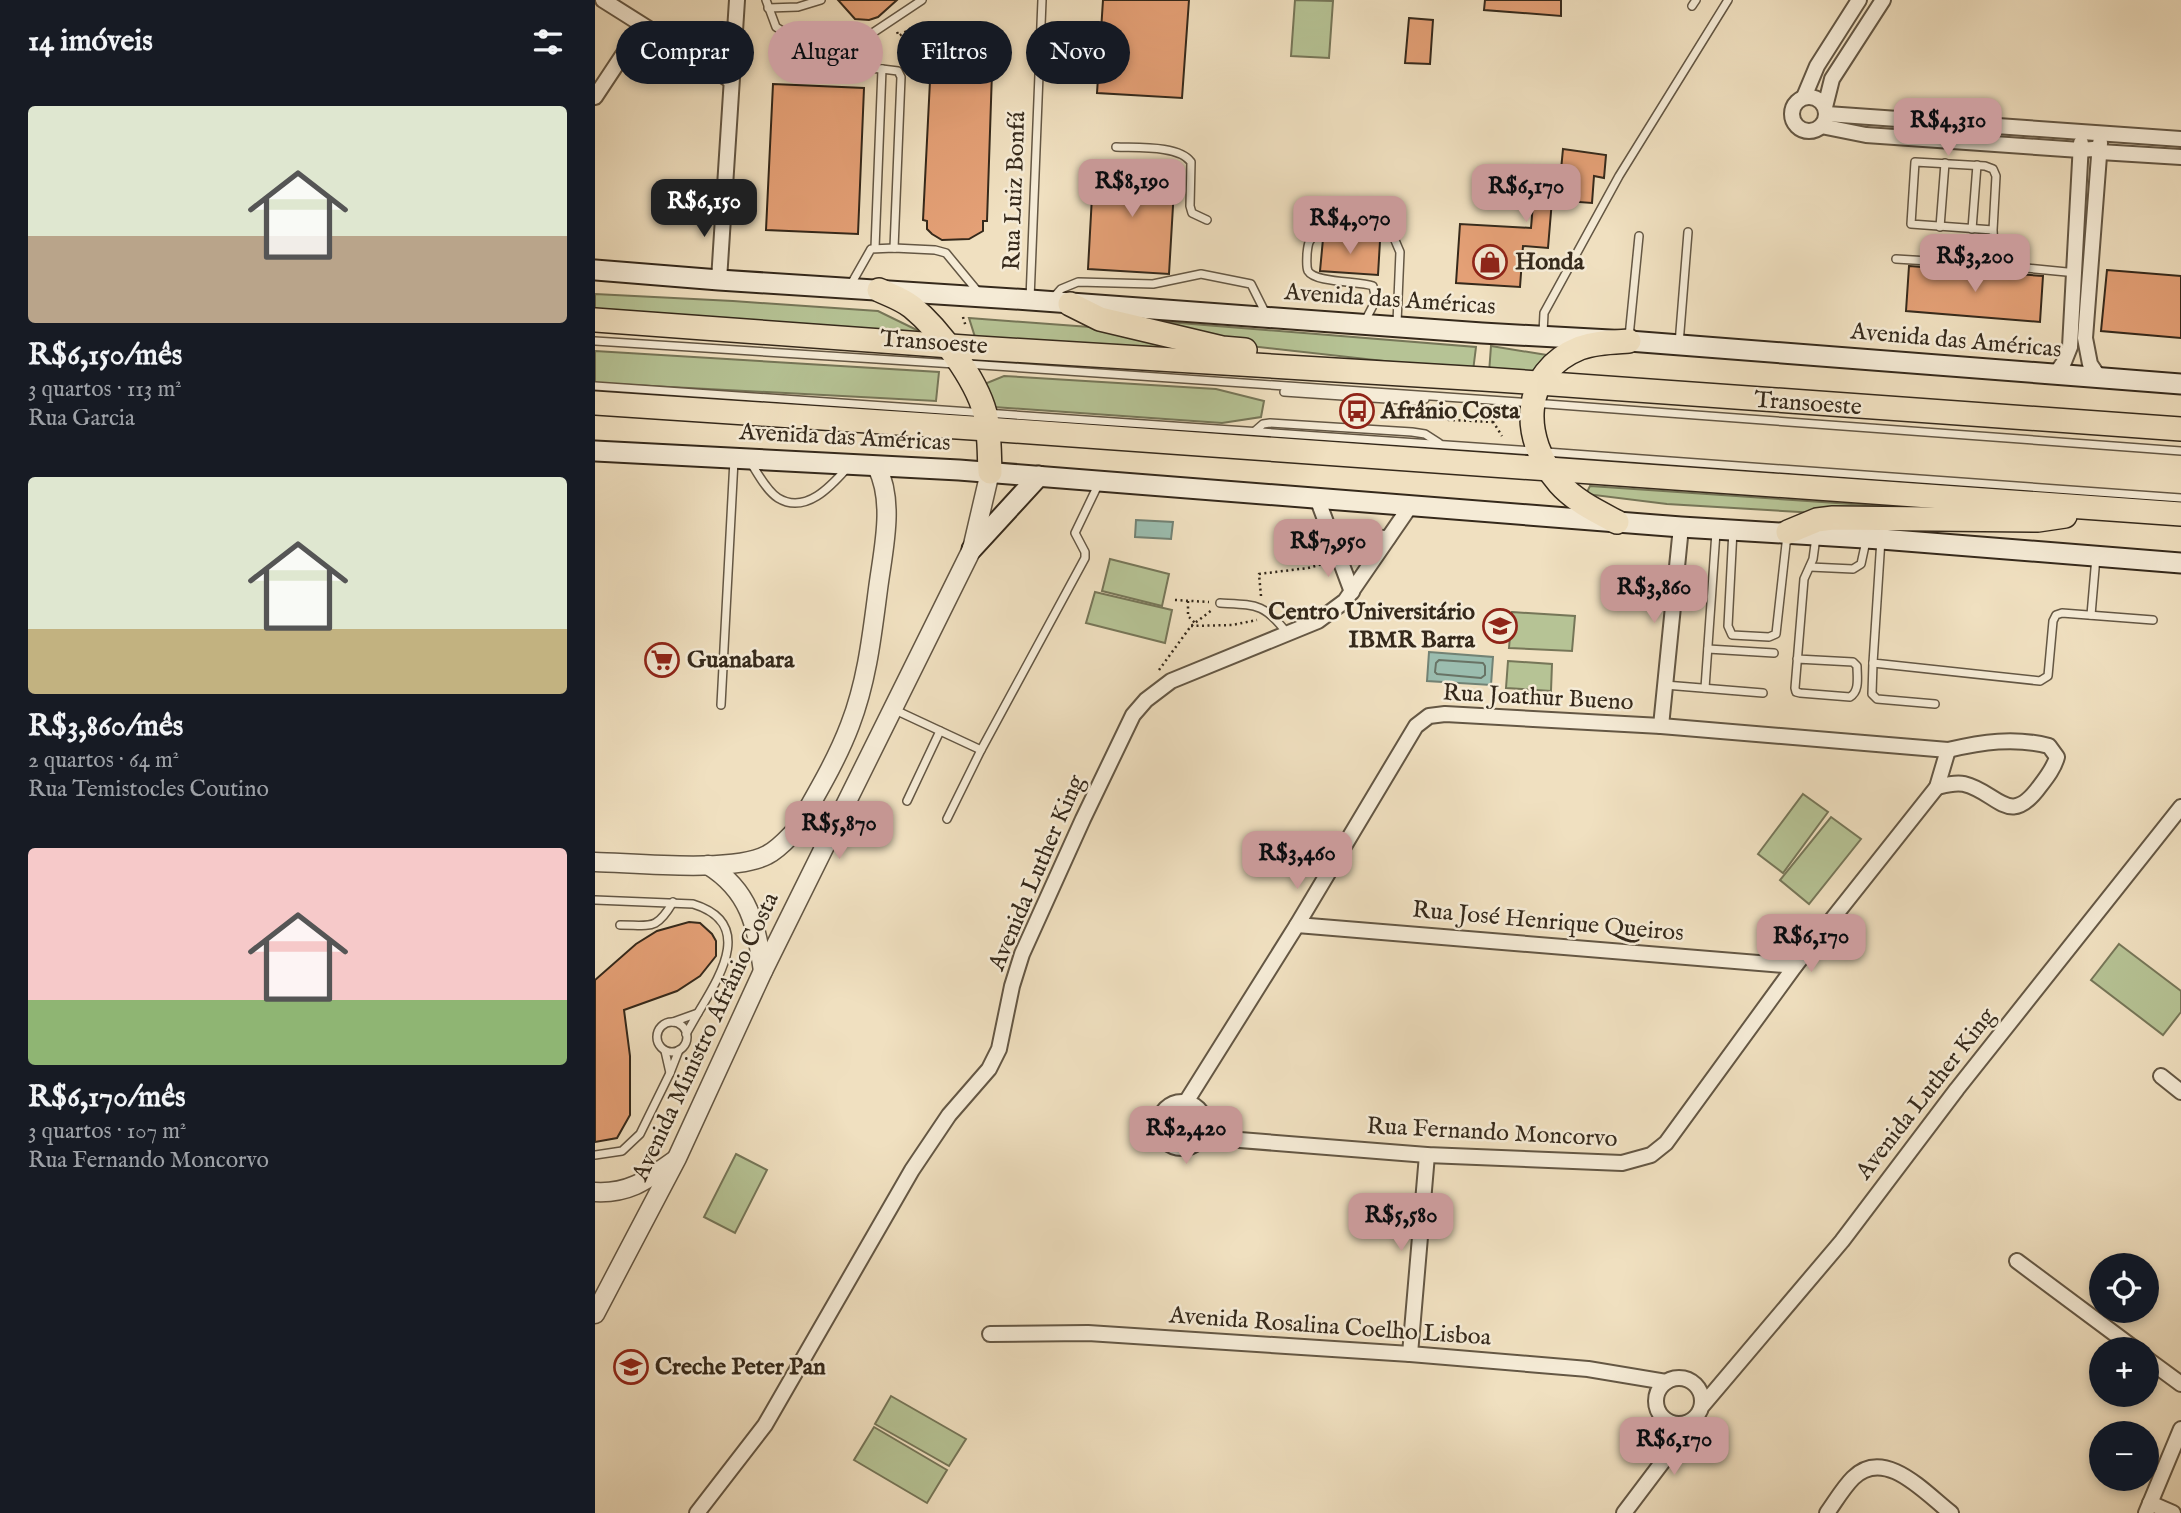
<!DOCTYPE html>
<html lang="pt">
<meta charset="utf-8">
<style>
body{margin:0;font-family:"IM FELL English",serif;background:#20242c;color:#f1f3f6;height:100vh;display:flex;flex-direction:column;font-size:26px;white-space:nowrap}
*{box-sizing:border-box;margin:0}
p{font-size:23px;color:#9ea1a6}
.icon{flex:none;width:38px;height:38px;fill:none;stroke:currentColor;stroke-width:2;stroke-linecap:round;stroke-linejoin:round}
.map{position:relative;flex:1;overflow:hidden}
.panel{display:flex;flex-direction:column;background:#171b24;width:595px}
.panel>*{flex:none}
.hud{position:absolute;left:21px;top:21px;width:665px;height:63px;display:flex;gap:14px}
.fabs{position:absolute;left:1494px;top:1253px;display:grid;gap:14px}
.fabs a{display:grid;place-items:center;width:70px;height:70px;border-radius:50%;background:#171b24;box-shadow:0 4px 10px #0003;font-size:35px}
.price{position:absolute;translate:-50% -60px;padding:0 16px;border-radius:14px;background:#c59692;color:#111;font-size:23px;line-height:46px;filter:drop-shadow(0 2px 4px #0008)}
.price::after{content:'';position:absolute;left:50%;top:42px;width:21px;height:16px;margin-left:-10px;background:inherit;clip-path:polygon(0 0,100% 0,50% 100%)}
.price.active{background:#222;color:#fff}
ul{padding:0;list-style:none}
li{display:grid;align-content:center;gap:14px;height:371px;padding:0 28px}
li span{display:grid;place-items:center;height:217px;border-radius:7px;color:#555}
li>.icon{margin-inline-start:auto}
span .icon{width:126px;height:126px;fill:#fffc;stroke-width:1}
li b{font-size:30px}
h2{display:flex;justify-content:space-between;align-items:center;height:84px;padding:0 28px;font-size:30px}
.chip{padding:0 24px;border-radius:32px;background:#171b24;box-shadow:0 4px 10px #0003;font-size:24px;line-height:63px}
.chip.active{background:#c59692;color:#111}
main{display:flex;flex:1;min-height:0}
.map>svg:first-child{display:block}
.green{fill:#b6c395;stroke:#767658;stroke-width:2}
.water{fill:#9bbdaf;stroke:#728274;stroke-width:2}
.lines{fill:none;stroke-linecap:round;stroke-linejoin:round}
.shore{stroke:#687365;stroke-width:2}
.building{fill:#e4a076;stroke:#35291b;stroke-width:2}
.service-casing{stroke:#645744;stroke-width:10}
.minor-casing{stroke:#645744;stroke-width:18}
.tertiary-casing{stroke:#645744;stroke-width:21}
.secondary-casing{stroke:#35291b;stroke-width:23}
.trunk-casing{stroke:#35291b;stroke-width:26}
.path{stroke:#35291b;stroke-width:2.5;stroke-dasharray:2 3.5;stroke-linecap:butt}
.service{stroke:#f5ebd6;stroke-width:7}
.minor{stroke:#f5ebd6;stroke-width:14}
.tertiary{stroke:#f5ebd6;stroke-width:18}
.secondary{stroke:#f5ebd6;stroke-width:19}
.trunk{stroke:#f0e0c0;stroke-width:23}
.labels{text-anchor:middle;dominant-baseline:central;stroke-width:5;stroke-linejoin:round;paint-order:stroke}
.street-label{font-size:24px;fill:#35291b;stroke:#f5ebd6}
.poi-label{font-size:24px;font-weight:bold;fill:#35291b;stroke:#f5ebd6;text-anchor:start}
</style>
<main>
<section class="panel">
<h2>14 imóveis<svg class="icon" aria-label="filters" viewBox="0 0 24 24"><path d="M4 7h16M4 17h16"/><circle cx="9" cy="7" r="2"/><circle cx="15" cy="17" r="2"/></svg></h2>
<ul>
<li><span style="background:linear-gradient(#dfe7d0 60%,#b9a48a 0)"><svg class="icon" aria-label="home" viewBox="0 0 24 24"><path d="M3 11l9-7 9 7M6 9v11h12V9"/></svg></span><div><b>R$6,150/mês</b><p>3 quartos · 113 m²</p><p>Rua Garcia</p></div></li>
<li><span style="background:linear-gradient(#dfe7d0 70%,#c2b280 0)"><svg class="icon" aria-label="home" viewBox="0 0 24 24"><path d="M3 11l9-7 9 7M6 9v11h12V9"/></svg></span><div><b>R$3,860/mês</b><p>2 quartos · 64 m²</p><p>Rua Temistocles Coutino</p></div></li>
<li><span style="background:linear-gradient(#f6c9c9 70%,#8fb573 0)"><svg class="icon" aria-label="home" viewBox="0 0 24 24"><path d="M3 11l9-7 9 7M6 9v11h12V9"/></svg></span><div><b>R$6,170/mês</b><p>3 quartos · 107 m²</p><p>Rua Fernando Moncorvo</p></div></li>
</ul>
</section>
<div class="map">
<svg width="1586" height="1513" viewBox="0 0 1586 1513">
<rect width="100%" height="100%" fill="#f0e0c0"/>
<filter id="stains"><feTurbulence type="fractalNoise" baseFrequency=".00286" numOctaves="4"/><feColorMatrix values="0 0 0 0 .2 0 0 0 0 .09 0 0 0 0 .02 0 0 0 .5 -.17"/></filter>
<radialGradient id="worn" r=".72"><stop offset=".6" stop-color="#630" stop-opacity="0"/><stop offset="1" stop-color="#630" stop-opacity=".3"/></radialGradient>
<g class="green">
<polygon points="700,0 738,1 734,58 696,56"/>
<polygon points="0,294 138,301 283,311 328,333 0,312"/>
<polygon points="374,318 522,329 588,345 586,351 380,337"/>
<polygon points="560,321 881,347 878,371 620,342"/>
<polygon points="896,346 958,356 943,377 894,373"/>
<polygon points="0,351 344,372 341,401 0,383"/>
<polygon points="409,376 621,389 669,401 666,417 627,423 399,407 387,385"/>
<polygon points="995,486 1373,512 1239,514 1072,504 991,494"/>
<polygon points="515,559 574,574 567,606 507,591"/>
<polygon points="500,592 577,610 570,643 491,623"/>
<polygon points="917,612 980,616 977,651 914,648"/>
<polygon points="913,661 957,664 956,691 911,688"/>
<polygon points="1208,794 1233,812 1188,873 1163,854"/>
<polygon points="1236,817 1266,839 1214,904 1185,880"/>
<polygon points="1524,944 1586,991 1586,1012 1568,1035 1496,980"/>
<polygon points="141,1154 172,1170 140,1233 109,1217"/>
<polygon points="296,1396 371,1439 354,1466 280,1424"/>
<polygon points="279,1427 352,1470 332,1503 259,1460"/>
</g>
<g class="water">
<polygon points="541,520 578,522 576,539 540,537"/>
<polygon points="834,652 898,657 896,685 832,681"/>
</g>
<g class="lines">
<polygon class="shore" points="844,660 888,663 890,666 890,675 886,678 842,674 840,672 841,663"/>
</g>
<g class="building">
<polygon points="243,0 302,0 283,17 274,20 260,19"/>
<polygon points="508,0 594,0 587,98 502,93"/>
<polygon points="890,0 966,0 966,16 889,10"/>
<polygon points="814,18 838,20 835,64 810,63"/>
<polygon points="369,22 384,25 394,32 394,41 398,42 392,221 388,221 388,231 374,239 347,240 337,234 332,229 332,221 328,220 337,41 342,41 342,32 350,27"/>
<polygon points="178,84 269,88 263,234 171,230"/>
<polygon points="968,149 1011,155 1009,178 999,176 997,203 957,200 953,248 928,246 925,287 861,283 865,224 936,228 941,168 966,170"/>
<polygon points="515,161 546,163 545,168 580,172 574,274 493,269 497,196 495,196 496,179 507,180 508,168"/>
<polygon points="734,238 785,241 783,275 725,271 728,239"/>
<polygon points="1314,266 1448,276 1445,322 1311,311"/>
<polygon points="1512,270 1586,276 1586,338 1506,331"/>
<polygon points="94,922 105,923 117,934 121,941 121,956 105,976 82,991 29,1010 35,1056 35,1115 22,1138 0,1142 0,980 41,944 62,931"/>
</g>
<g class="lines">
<g class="service-casing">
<g id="service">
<polyline points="171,0 181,27 192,34 262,38 276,34 327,0"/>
<polyline points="1097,6 1101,0"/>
<polyline points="173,8 203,7 226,0"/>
<polyline points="206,64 287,69"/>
<path d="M521 147C541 148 584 145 596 162L595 206 597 213 612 220"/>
<polyline points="1345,227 1350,163"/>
<polyline points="1377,229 1382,165"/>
<polyline points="1398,230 1316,224 1320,162 1390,166 1398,169 1401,176 1398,230 1400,265"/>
<polyline points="280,248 287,69 303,71 306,77 299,248"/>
<polyline points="1301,259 1400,265 1482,273"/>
<polyline points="255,286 276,249 299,248 340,250 351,253 384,293"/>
<polyline points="458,298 466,289 483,282 558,284 606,274 656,284 671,314"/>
<polyline points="435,299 447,0"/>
<path d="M770 321 781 300 778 286C764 281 720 283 713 271 711 266 712 259 712 254 713 245 713 240 721 234L734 232 771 233 792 235 799 238 805 252 802 323"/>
<polyline points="948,333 949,313 1024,176 1133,0"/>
<polyline points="1034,337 1044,236"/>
<polyline points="0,341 360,364"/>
<polyline points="1084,344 1093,232"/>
<polyline points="372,364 938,403 1586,451"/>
<polyline points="0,386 939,451"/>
<polyline points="689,392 821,401 830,399"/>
<polyline points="660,431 668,424 675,423 817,432 830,434 844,443"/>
<polyline points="951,452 1586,498"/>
<path d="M156 463C163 474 172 491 183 498 211 515 237 485 253 467"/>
<polyline points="1138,530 1133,626 1137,635 1174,637 1181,634 1192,535"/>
<polyline points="1286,539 1278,663 1445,681 1453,676 1458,621 1461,615 1467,613 1558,620"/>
<polyline points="1215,567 1258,569 1266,564 1271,541"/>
<path d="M625 603C661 605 669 603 692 633"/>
<polyline points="1496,615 1501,557"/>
<polyline points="1113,649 1179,653"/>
<path d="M1202 659 1258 662 1262 666C1262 677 1265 691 1255 697L1205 693 1201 692 1200 688 1209 579 1218 559 1221 537"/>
<polyline points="1278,663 1277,694 1282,699 1340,704"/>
<polyline points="1070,685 1168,693"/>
<polyline points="1110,688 1121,532"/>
<polyline points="126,705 139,460"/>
<polyline points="298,709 386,750"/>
<polyline points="312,801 345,731"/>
<polyline points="352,819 386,750 490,558 490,552 480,533 503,485"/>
<path d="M0 900 98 904C160 923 125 976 103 1013"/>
<path d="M25 925C56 925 61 931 78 902"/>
<polyline points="78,1022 103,1013 91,1034"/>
<circle cx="77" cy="1037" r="15"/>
<polyline points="70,1051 75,1073 84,1050"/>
<polyline points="0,1155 27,1151 45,1134 75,1073"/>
</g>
</g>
<g class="minor-casing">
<g id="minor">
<polyline points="8,0 135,80"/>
<circle cx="1214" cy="114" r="17"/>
<polyline points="0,97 47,26"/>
<polyline points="1209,97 1222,66 1264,0"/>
<polyline points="1230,107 1237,79 1288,0"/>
<polyline points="1232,114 1586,139"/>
<polyline points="1226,126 1271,135 1485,150 1498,149 1505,152 1586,157"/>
<polyline points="124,280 142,0"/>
<polyline points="1460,375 1469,362 1475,347 1486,143"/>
<polyline points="1505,379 1495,364 1490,338 1505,143"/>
<polyline points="722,498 757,592"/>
<polyline points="735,537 793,538"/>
<polyline points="1066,726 1086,527"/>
<polyline points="702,925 1200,966"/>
<polyline points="1566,1076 1586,1092"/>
<circle cx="587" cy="1125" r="23"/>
<path d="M591 1102 702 925 821 726 834 716 850 714 1066 726 1353 750C1387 742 1419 737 1454 746L1462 757C1459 768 1452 777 1445 786 1414 829 1403 792 1369 784 1360 782 1350 785 1342 787"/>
<polyline points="607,1137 832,1155 1027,1163 1056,1155 1071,1143 1200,966 1342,787 1353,750"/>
<polyline points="1422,1261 1540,1349"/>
<polyline points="395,1334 493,1333 815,1354 993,1369 1071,1382"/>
<polyline points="815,1354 832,1155"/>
<polyline points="1552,1359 1586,1384"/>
<circle cx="1084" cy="1401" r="23"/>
<polyline points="1108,1405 1247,1241 1362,1089 1586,807"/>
<polyline points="1555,1503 1578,1513"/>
<polyline points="102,1513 170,1425 317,1170 354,1115 394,1069 404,1049 417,986 427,954 488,819 538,715 551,700 576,681 723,621 750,601 816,505"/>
<polyline points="1029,1513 1100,1419"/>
<path d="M1232 1513C1240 1502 1248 1488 1258 1478 1290 1446 1331 1494 1356 1513"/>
<polyline points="1551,1513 1586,1429"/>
</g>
</g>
<g class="tertiary-casing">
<g id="tertiary">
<path d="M0 862C41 863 138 873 172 855 184 849 192 839 201 830 220 796 241 762 255 725 272 681 277 635 283 589 288 550 300 503 282 467"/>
<path d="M113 865C155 891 161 925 168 971"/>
<path d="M0 1192C35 1194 53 1179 80 1160"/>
<polyline points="0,1314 82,1158 168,971 377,549 395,472"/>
</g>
</g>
<g class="secondary-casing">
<g id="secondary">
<polyline points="0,270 124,280 435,300 887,333 1034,341 1586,384"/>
<polyline points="0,451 364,470 1086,527 1286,539 1586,563"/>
<polyline points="377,549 444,476"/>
</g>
</g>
<g class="trunk-casing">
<g id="trunk">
<path d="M284 290C295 295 307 299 317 307 344 329 381 379 390 413 395 432 394 453 395 472"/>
<polyline points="475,304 505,319 627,348 650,350"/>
<polyline points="0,320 383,348 888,379 1586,429"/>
<polyline points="0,403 392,429 1586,514"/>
<path d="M1022 522C1001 511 980 501 964 483 925 439 925 372 985 348 1001 342 1018 342 1034 341"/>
<polyline points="1193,532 1222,520 1238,518 1443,520 1470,516"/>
</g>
</g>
<g class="path">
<polyline points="302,32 304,36 316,28 315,66"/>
<polyline points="368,317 371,327"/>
<polyline points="892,412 907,436"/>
<polyline points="836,419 898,422"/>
<polyline points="666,596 664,574 713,568 731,563"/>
<polyline points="580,600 614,602"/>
<polyline points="593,601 593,616 600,623"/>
<polyline points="596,626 637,625 662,620"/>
<polyline points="564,670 596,626 617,610"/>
</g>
<use href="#service" class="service"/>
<use href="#minor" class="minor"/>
<use href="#tertiary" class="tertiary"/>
<use href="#secondary" class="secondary"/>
<use href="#trunk" class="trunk"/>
</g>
<defs>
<g id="shop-ring" transform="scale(1.75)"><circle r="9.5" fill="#f5ebd6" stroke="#8f2418" stroke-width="1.5"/><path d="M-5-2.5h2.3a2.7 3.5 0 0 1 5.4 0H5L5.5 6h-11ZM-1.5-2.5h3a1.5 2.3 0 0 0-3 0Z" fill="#8f2418"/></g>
<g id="bus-ring" transform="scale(1.75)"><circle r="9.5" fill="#f5ebd6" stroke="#8f2418" stroke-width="1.5"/><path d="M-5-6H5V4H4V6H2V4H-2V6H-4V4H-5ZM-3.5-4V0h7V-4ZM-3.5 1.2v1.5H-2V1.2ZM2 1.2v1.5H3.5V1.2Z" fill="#8f2418"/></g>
<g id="university-ring" transform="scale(1.75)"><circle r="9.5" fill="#f5ebd6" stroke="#8f2418" stroke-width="1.5"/><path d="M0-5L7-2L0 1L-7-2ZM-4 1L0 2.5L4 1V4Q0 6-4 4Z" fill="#8f2418"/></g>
<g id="supermarket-ring" transform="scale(1.75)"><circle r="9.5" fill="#f5ebd6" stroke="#8f2418" stroke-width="1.5"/><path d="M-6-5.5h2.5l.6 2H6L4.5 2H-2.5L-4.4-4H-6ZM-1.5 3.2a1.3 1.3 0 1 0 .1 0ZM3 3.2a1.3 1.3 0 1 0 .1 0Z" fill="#8f2418"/></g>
<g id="school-ring" transform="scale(1.75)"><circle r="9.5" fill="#f5ebd6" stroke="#8f2418" stroke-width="1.5"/><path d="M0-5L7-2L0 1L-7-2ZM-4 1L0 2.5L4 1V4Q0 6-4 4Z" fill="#8f2418"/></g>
</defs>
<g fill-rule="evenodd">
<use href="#shop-ring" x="895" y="262"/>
<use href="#bus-ring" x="762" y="411"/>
<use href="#university-ring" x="905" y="626"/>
<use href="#supermarket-ring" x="67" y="660"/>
<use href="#school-ring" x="36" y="1367"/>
</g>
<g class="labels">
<g class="street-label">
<text transform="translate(420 191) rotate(-88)">Rua Luiz Bonfá</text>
<text transform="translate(795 300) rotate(4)">Avenida das Américas</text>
<text transform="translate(1361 341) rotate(5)">Avenida das Américas</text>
<text transform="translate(339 343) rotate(4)">Transoeste</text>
<text transform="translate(1213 404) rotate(4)">Transoeste</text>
<text transform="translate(250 438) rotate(3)">Avenida das Américas</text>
<text transform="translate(943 698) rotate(3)">Rua Joathur Bueno</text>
<text transform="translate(442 873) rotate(-67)">Avenida Luther King</text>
<text transform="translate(953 922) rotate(5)">Rua José Henrique Queiros</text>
<text transform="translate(111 1037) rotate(-65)">Avenida Ministro Afrânio Costa</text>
<text transform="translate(1331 1094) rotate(-52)">Avenida Luther King</text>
<text transform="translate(897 1133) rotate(3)">Rua Fernando Moncorvo</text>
<text transform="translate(735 1327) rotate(4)">Avenida Rosalina Coelho Lisboa</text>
</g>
<g class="poi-label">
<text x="920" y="262">Honda</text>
<text x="786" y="411">Afrânio Costa</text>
<text x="880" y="612" text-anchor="end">Centro Universitário<tspan x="880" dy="28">IBMR Barra</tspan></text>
<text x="92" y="660">Guanabara</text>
<text x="60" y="1367">Creche Peter Pan</text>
</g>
</g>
<rect width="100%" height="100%" filter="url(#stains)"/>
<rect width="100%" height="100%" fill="url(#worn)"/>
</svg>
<div class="fabs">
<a><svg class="icon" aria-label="locate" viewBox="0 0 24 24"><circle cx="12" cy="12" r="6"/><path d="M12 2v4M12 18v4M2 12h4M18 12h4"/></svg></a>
<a>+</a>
<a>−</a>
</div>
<b class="price" style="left:1353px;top:158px">R$4,310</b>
<b class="price" style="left:537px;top:219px">R$8,190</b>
<b class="price" style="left:931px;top:224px">R$6,170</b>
<b class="price active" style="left:109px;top:239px">R$6,150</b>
<b class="price" style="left:755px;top:256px">R$4,070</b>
<b class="price" style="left:1380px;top:294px">R$3,200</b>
<b class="price" style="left:733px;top:579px">R$7,950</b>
<b class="price" style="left:1059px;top:625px">R$3,860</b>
<b class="price" style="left:244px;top:861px">R$5,870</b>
<b class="price" style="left:702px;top:891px">R$3,460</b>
<b class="price" style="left:1216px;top:974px">R$6,170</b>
<b class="price" style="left:591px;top:1166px">R$2,420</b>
<b class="price" style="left:806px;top:1253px">R$5,580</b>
<b class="price" style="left:1079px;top:1477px">R$6,170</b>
<div class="hud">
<a class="chip">Comprar</a>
<a class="chip active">Alugar</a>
<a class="chip">Filtros</a>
<a class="chip">Novo</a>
</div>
</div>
</main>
